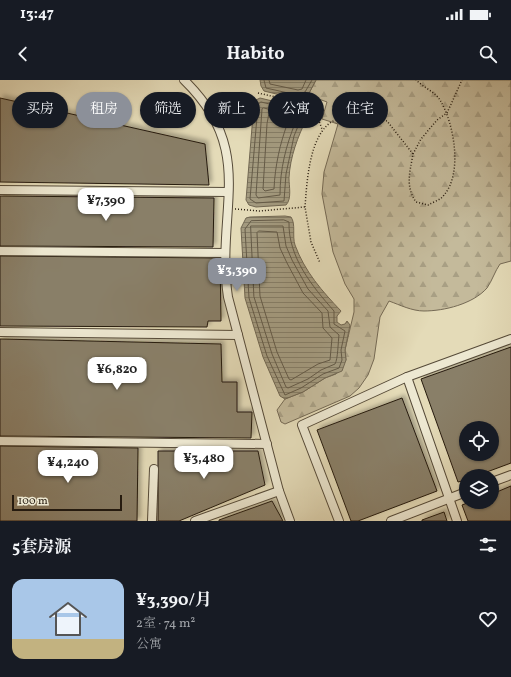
<!DOCTYPE html>
<html lang="zh">
<meta charset="utf-8">
<style>
body{margin:0;font-family:Vollkorn,"Noto Serif SC",serif;background:#20242c;color:#f1f3f6;height:100vh;display:flex;flex-direction:column;font-size:15px;white-space:nowrap}
*{box-sizing:border-box;margin:0}
p{font-size:13px;color:#9ea1a6}
.icon{flex:none;width:22px;height:22px;fill:none;stroke:currentColor;stroke-width:2;stroke-linecap:round;stroke-linejoin:round}
.map{position:relative;height:441px;overflow:hidden}
.details{display:flex;flex-direction:column;background:#171b24;flex:1}
.details>*{flex:none}
.top-card{position:absolute;left:12px;top:12px;width:487px;height:36px;display:flex;gap:8px}
.fabs{position:absolute;left:459px;top:341px;display:grid;gap:8px}
.fabs a{display:grid;place-items:center;width:40px;height:40px;border-radius:50%;background:#171b24;box-shadow:0 1px 3px #0004;font-size:20px}
.scale{position:absolute;left:12px;bottom:10px;width:110px;box-sizing:border-box;padding-left:4px;border:2px solid #261b0f;border-top:0;font-size:11px;line-height:14px;white-space:nowrap;color:#261b0f;-webkit-text-stroke:3px #ede8d1;paint-order:stroke}
.price{position:absolute;translate:-50% -34px;padding:0 9px;border-radius:8px;background:#fff;color:#222;font-size:13px;line-height:26px;filter:drop-shadow(0 1px 2px #0008)}
.price::after{content:'';position:absolute;left:50%;top:24px;width:12px;height:9px;margin-left:-6px;background:inherit;clip-path:polygon(0 0,100% 0,50% 100%)}
.price.current{background:#8c9099;color:#fff}
ul{padding:0;list-style:none}
li{display:flex;align-items:center;gap:12px;height:100px;padding:0 12px}
li span{display:grid;place-items:center;flex:none;width:112px;height:80px;border-radius:12px;color:#555}
li>.icon{margin-inline-start:auto}
span .icon{width:48px;height:48px;fill:#fffc;stroke-width:1}
li b{font-size:17px}
h2{display:flex;justify-content:space-between;align-items:center;height:48px;padding:0 12px;font-size:17px}
.chip{padding:0 14px;border-radius:18px;background:#171b24;box-shadow:0 1px 3px #0004;font-size:14px;line-height:36px}
.chip.current{background:#8c9099;color:#fff}
.status{display:flex;justify-content:space-between;align-items:center;height:28px;padding:0 20px;background:#171b24;direction:ltr}
.status svg{height:11px;fill:currentColor}
header{display:flex;justify-content:space-between;align-items:center;height:52px;padding:0 12px;background:#171b24;font-size:18px;font-weight:700}
.map>svg:first-child{display:block}
.forest{fill:url(#forest-firs);stroke:#756a55}
.water{fill:url(#water-rules);stroke:#716752}
.lines{fill:none;stroke-linecap:round;stroke-linejoin:round}
.shore{stroke:#645a47;stroke-width:1}
.building{fill:#897f67;stroke:#261b0f;fill-rule:evenodd;filter:url(#shadow)}
.minor-casing{stroke:#564b39;stroke-width:10}
.path{stroke:#261b0f;stroke-width:1.5;stroke-dasharray:1 2;stroke-linecap:butt}
.minor{stroke:#ede8d1;stroke-width:8}
</style>
<div class="status"><b>13:47</b><svg viewBox="0 0 49 12"><path d="M0 12V9h3v3zM5 12V6h3v6zM10 12V3h3v9zM15 12V0h3v12zM26 1h20v11H26zM47 4h2v5h-2z"/></svg></div>
<header><svg class="icon" aria-label="back" viewBox="0 0 24 24"><path d="M15 5l-7 7 7 7"/></svg>Habito<svg class="icon" aria-label="search" viewBox="0 0 24 24"><circle cx="10" cy="10" r="6"/><path d="M15 15l6 6"/></svg></header>
<div class="map">
<svg width="511" height="441" viewBox="0 0 511 441">
<defs>
<pattern id="forest-firs" width="22" height="20" patternUnits="userSpaceOnUse"><rect width="22" height="20" fill="#c4ba9b"/><path d="M5 1l3.5 6h-7zM16 11l3.5 6h-7z" fill="#a89f84"/></pattern>
<pattern id="water-rules" width="6" height="5" patternUnits="userSpaceOnUse"><rect width="6" height="5" fill="#a39a7f"/><path d="M0 2.5h6" fill="none" stroke="#857d66"/></pattern>
<filter id="shadow"><feDropShadow dx="3" dy="-3" stdDeviation="2" flood-color="#0004"/></filter>
</defs>
<rect width="100%" height="100%" fill="#e4dbb8"/>
<filter id="stains"><feTurbulence type="fractalNoise" baseFrequency=".005" numOctaves="4"/><feColorMatrix values="0 0 0 0 .2 0 0 0 0 .09 0 0 0 0 .02 0 0 0 .5 -.17"/></filter>
<radialGradient id="worn" r=".72"><stop offset=".6" stop-color="#630" stop-opacity="0"/><stop offset="1" stop-color="#630" stop-opacity=".3"/></radialGradient>
<path class="forest" d="M316 0H511V181L500 184C495 191 492 201 487 208 473 224 444 231 424 231 412 231 400 225 389 221L380 237 374 279 368 295 359 308 350 316 285 344 281 342 277 330 285 319 303 312 325 298 336 294 346 280 345 270 354 232V219L345 204 333 172 322 114 324 92 338 44 322 39 327 22 308 15Z"/>
<g class="water">
<polygon points="260,0 316,0 308,15 297,19 264,11 261,6"/>
<path d="M260 18 297 27 307 38C298 56 290 77 289 98 289 106 292 119 286 125L256 127 249 125 246 120 254 23 256 20Z"/>
<path d="M285 136 291 137C296 144 292 156 295 165 305 192 322 211 341 231L337 236V242L341 245 345 244 347 241 350 245 345 270 346 280 342 291 325 298 303 312 285 319 280 316 263 277 245 218 241 148 246 138 250 137Z"/>
</g>
<g class="lines">
<g class="shore">
<polyline points="264,0 266,8 297,15 305,12 312,0"/>
<polyline points="269,0 270,4 298,10 302,9 306,0"/>
<polygon points="261,22 295,30 301,39 294,56 286,94 284,121 256,123 250,119 258,25"/>
<path d="M264 28 291 35 296 41C286 65 280 89 280 115L258 118 256 115 262 29Z"/>
<path d="M269 35 287 40 288 42C280 63 275 86 274 109L265 111 263 109 267 44Z"/>
<path d="M284 140 289 142C288 177 312 206 334 231V244L345 251 341 270 342 280 339 288 323 294 301 308 285 315 267 276 249 218 245 149 251 141Z"/>
<path d="M251 146H283L286 166 292 180 308 209 328 231 330 247 339 255C338 262 338 279 335 284L321 290 308 299 288 308 286 307 272 274 254 217Z"/>
<polygon points="259,151 277,152 280,168 287,183 303,213 322,233 323,248 332,258 330,280 318,284 291,300 289,299 277,272 260,216 257,153"/>
</g>
</g>
<g class="building">
<polygon points="0,18 205,64 209,105 0,102"/>
<polygon points="0,116 214,118 213,167 0,166"/>
<polygon points="0,176 220,178 221,241 208,241 207,247 0,246"/>
<polygon points="0,259 221,264 222,302 237,302 237,332 252,332 251,358 0,356"/>
<path d="M511 267V383L476 396H466V400L458 402 421 299ZM466 348H492V374H466Z"/>
<polygon points="402,318 437,411 358,441 351,441 317,350"/>
<polygon points="0,366 138,368 137,441 0,441"/>
<polygon points="158,371 258,371 265,405 179,441 158,441"/>
<polygon points="511,406 511,441 468,441 462,425 470,422 492,422 492,414"/>
<polygon points="272,421 283,441 219,441 219,440"/>
<polygon points="444,432 447,441 422,441 422,440"/>
</g>
<g class="lines">
<g class="minor-casing">
<g id="minor">
<path d="M184 0C258 72 215 130 228 217L279 411 290 441"/>
<polyline points="0,110 228,112"/>
<polyline points="0,171 225,173"/>
<polyline points="0,252 238,255"/>
<polyline points="407,297 457,441"/>
<polyline points="0,361 267,364"/>
<polyline points="492,402 511,395"/>
<polyline points="152,441 154,389"/>
<polyline points="195,441 279,411"/>
<polyline points="339,441 302,345 407,297 511,259"/>
<polyline points="391,441 466,412"/>
</g>
</g>
<g class="path">
<polyline points="258,13 302,23 316,33 322,49"/>
<polyline points="413,74 421,59 437,40 447,33 462,0"/>
<path d="M305 127C307 102 309 52 335 40 344 36 377 39 387 41L413 74C410 92 405 106 416 122L428 125C433 122 441 120 444 115 463 93 454 43 440 20 435 12 423 7 416 0"/>
<polyline points="235,129 259,131 305,127 311,162 320,183"/>
</g>
<use href="#minor" class="minor"/>
</g>
<rect width="100%" height="100%" filter="url(#stains)"/>
<rect width="100%" height="100%" fill="url(#worn)"/>
</svg>
<div class="fabs">
<a><svg class="icon" aria-label="locate" viewBox="0 0 24 24"><circle cx="12" cy="12" r="6"/><path d="M12 2v4M12 18v4M2 12h4M18 12h4"/></svg></a>
<a><svg class="icon" aria-label="layers" viewBox="0 0 24 24"><path d="M12 4l9 5-9 5-9-5zM3 14l9 5 9-5"/></svg></a>
</div>
<div class="scale">100 m</div>
<b class="price" style="left:106px;top:142px">¥7,390</b>
<b class="price current" style="left:237px;top:212px">¥3,390</b>
<b class="price" style="left:117px;top:311px">¥6,820</b>
<b class="price" style="left:204px;top:400px">¥3,480</b>
<b class="price" style="left:68px;top:404px">¥4,240</b>
<div class="top-card">
<a class="chip">买房</a>
<a class="chip current">租房</a>
<a class="chip">筛选</a>
<a class="chip">新上</a>
<a class="chip">公寓</a>
<a class="chip">住宅</a>
</div>
</div>
<section class="details">
<h2>5套房源<svg class="icon" aria-label="filters" viewBox="0 0 24 24"><path d="M4 7h16M4 17h16"/><circle cx="9" cy="7" r="2"/><circle cx="15" cy="17" r="2"/></svg></h2>
<ul>
<li><span style="background:linear-gradient(#a9c7e8 75%,#c2b280 0)"><svg class="icon" aria-label="home" viewBox="0 0 24 24"><path d="M3 11l9-7 9 7M6 9v11h12V9"/></svg></span><div><b>¥3,390/月</b><p>2室 · 74 m²</p><p>公寓</p></div><svg class="icon" aria-label="heart" viewBox="0 0 24 24"><path d="M12 20l-8-8c-3-5 5-10 8-4 3-6 11-1 8 4z"/></svg></li>
</ul>
</section>
